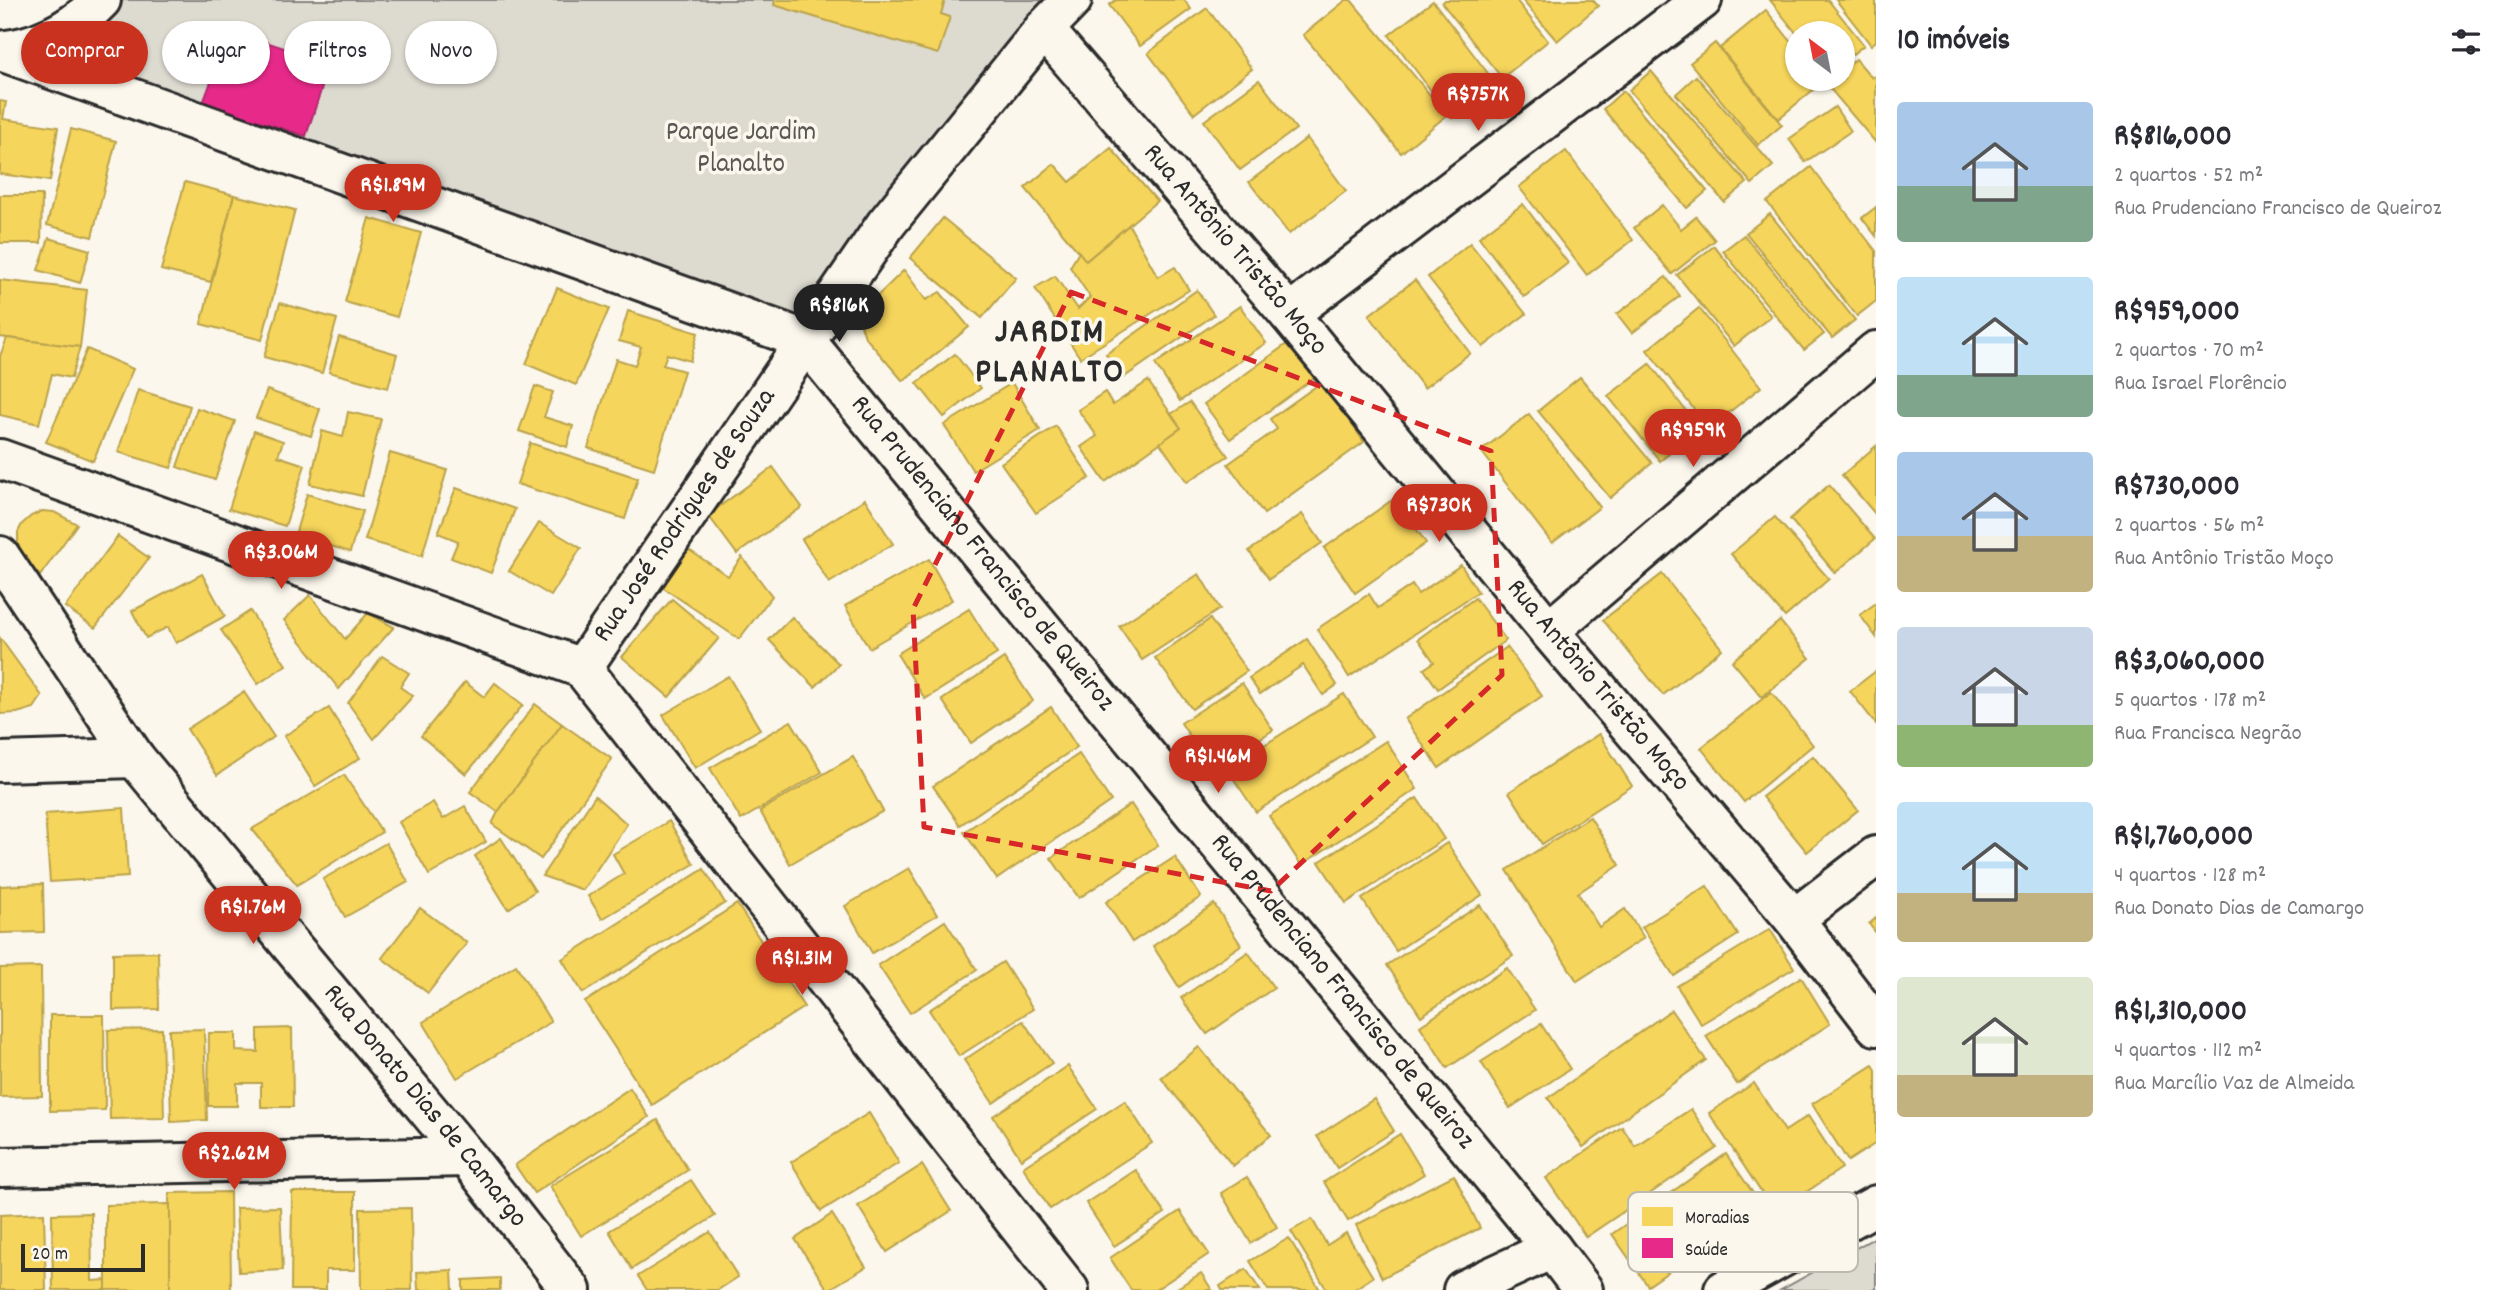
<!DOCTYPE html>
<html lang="pt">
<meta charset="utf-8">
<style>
body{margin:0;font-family:Dekko,sans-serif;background:#f7f7f7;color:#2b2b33;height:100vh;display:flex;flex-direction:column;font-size:26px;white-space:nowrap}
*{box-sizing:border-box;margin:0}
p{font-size:23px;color:#7c7c81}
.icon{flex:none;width:38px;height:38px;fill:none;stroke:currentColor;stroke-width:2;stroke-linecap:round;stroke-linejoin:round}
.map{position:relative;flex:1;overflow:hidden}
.panel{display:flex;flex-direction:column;background:#fff;width:630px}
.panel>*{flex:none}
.banner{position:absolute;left:21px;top:21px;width:665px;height:63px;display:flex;gap:14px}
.needle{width:46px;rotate:328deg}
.buttons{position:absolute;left:1785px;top:21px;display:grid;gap:14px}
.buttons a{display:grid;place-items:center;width:70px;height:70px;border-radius:50%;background:#fff;box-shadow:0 2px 5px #0004;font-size:35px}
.scale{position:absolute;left:21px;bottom:18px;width:124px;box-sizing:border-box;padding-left:7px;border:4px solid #2b2b2b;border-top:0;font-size:19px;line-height:24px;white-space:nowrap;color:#2b2b2b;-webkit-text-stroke:5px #fbf7ec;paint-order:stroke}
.price{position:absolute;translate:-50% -60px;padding:0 16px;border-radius:24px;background:#c8321e;color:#fff;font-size:23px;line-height:46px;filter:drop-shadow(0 2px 4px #0008)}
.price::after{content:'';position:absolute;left:50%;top:42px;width:21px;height:16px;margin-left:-10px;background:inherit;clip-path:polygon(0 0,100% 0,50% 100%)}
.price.selected{background:#222;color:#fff}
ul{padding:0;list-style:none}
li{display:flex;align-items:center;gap:21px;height:175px;padding:0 21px}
li span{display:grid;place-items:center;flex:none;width:196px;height:140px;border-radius:7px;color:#555}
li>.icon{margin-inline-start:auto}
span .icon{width:84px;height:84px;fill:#fffc;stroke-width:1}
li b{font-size:30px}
h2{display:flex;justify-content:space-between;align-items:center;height:84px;padding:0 21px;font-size:30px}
.chip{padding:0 24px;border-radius:32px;background:#fff;box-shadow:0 2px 5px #0004;font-size:24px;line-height:63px}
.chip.selected{background:#c8321e;color:#fff}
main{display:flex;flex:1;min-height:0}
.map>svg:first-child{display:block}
.green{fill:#dddad0;stroke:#84827e;stroke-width:2}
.homes{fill:#f6d55c;stroke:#b9a24d;stroke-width:2}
.health{fill:#e7298a;stroke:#af2a6e;stroke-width:2}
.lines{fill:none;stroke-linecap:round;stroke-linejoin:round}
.minor-casing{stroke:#2b2b2b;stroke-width:44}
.minor{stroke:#fbf7ec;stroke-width:38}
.marked{fill:none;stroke:#d62828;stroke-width:5;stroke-dasharray:14 9;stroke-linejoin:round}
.labels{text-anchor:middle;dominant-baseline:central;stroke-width:7;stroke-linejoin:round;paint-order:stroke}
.park-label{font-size:28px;fill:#585754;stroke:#fbf7ec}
.street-label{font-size:28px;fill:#2b2b2b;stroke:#fbf7ec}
.district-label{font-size:35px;font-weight:bold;letter-spacing:2px;fill:#2b2b2b;stroke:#fbf7ec}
.key{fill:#fbf7ec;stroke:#bdbab2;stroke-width:2}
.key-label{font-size:19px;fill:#2b2b2b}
</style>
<main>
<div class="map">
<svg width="1876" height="1290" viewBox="0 0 1876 1290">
<rect width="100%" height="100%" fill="#fbf7ec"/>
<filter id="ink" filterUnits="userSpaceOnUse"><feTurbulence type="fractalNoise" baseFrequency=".0143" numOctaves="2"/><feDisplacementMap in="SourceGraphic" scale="14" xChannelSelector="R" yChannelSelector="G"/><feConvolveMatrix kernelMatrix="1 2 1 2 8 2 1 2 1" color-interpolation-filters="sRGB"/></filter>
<g filter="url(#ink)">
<g class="green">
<polygon points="115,0 1057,0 802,330 37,54"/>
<polygon points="1876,1237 1876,1290 1781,1290"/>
</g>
<g class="homes">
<polygon points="775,0 945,0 941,14 950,17 938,54 774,5"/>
<polygon points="1116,0 1184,0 1191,9 1140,46 1109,5"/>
<polygon points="1346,0 1351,0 1447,115 1401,153 1303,35"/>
<polygon points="1445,0 1516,0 1548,41 1502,78 1442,3"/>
<polygon points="1522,0 1593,0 1598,6 1557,41"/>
<polygon points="1770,0 1828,0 1864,45 1843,62 1843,33 1797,34"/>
<polygon points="1836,0 1876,0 1876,41 1871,45"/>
<polygon points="1433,1 1496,84 1452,118 1389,35"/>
<polygon points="1207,8 1252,69 1194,114 1148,53"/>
<polygon points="1766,10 1797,49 1797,79 1822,79 1824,81 1778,119 1720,48"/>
<polygon points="1715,43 1782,125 1758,145 1690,63"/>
<polygon points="1856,59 1872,78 1876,75 1876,143 1826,84 1833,79 1843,79 1843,70"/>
<polygon points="1651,71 1747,183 1724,202 1629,90"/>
<polygon points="1696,76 1773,166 1752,184 1676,94"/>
<polygon points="1259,80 1296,129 1240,170 1204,121"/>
<polygon points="1623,91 1707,191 1687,208 1603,109"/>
<polygon points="0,101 6,102 3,119 58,127 50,181 0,174"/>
<polygon points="1835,107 1851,131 1805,162 1789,139"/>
<polygon points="71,129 116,141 92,237 47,225"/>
<polygon points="1307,138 1346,191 1289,234 1249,182"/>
<polygon points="1111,148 1157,201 1086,261 1025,188 1054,164 1070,182"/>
<polygon points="1566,151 1633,240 1587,275 1519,187"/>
<polygon points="1811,167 1876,251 1876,301 1857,316 1767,202"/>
<polygon points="185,182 234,195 211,282 161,270"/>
<polygon points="0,195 42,195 41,243 0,243"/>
<polygon points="234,195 295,210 262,340 201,324"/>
<polygon points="1523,204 1568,263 1524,297 1479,237"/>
<polygon points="1662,205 1681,229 1696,217 1715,240 1672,274 1634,228"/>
<polygon points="1876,207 1876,236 1862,218"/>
<polygon points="1770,214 1855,320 1832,338 1746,233"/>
<polygon points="369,218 421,233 397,317 345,302"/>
<polygon points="943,218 1016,278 982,318 910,258"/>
<polygon points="1129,225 1158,277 1175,267 1189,290 1080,358 1035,288 1055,276 1078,309 1090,297 1070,267 1079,252 1086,261"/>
<polygon points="1744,235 1824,334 1804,350 1723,251"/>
<polygon points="49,238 90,250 80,283 38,270"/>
<polygon points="1470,243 1526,314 1483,347 1428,277"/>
<polygon points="1714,246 1771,316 1734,346 1677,275"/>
<polygon points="904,270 926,300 940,292 969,327 903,381 865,337 860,322 864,309"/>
<polygon points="1666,277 1680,296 1632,333 1617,314"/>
<polygon points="0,280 87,290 80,347 0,337"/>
<polygon points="1415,280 1470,353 1424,388 1369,315"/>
<polygon points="557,288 609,309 576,385 526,364"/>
<polygon points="1197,290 1214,315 1123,378 1106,354"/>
<polygon points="280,303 337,319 322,373 264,357"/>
<polygon points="1240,306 1266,343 1180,401 1155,364"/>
<polygon points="1699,308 1761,387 1709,428 1647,350"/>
<polygon points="628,311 698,333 690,361 667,354 663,365 684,371 654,469 588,448 616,359 635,365 641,347 619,341"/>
<polygon points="339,337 397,354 388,388 329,372"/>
<polygon points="7,338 80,347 71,378 52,374 39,424 0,415 0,356"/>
<polygon points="1295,338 1321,373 1230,439 1204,404"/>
<polygon points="87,349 133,369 93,461 46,442"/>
<polygon points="955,354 981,388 944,417 917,383"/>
<polygon points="1650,364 1700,429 1660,461 1608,396"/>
<polygon points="1580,377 1652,463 1610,498 1538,411"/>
<polygon points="1148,381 1181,428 1105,482 1081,447 1097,436 1078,410 1105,392 1113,405"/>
<polygon points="1322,382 1364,442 1264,514 1228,464 1277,429 1270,419"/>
<polygon points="1012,383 1040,430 973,471 944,425"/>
<polygon points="535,386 553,392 544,417 573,426 567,447 519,431"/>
<polygon points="138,390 190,406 171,468 118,452"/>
<polygon points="267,390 320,409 311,436 256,418"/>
<polygon points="1190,402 1228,456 1187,482 1160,443 1181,428 1171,414"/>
<polygon points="197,408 235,421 215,480 177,467"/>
<polygon points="348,412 381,419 362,496 310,484 322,431 343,437"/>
<polygon points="1529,414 1600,507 1552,543 1481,451"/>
<polygon points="1056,426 1090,478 1036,513 1001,463"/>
<polygon points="254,431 283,441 278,456 305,465 285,526 229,509"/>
<polygon points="530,443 638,478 625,519 517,484"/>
<polygon points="1876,446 1876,515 1842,475"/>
<polygon points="390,453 447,470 422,556 365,540"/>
<polygon points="773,467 802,507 737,554 708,515"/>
<polygon points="1829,485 1875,539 1835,573 1790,519"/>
<polygon points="456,488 515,509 491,573 451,558 458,541 438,533"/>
<polygon points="307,494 363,511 350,552 295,535"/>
<polygon points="1395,498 1426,543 1355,593 1324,548"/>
<polygon points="865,499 893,544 829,583 802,539"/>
<polygon points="42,511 54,512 77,524 40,576 21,556 18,547 18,532 22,524 31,516"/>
<polygon points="1302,514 1322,543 1269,579 1249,551"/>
<polygon points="1775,517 1829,579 1785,617 1731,554"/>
<polygon points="539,523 581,548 551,596 509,571"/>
<polygon points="118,536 149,558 95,628 65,607"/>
<polygon points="686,548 728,576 742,557 772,596 739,639 659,585"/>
<polygon points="929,559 952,600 869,648 845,606"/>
<polygon points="1461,565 1478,592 1349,677 1317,629 1369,594 1378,608 1412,585 1418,594"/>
<polygon points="202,574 225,616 176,643 168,627 146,638 132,611"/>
<polygon points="1199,574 1220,609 1142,660 1119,626"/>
<polygon points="1662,574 1722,649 1663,695 1603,620"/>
<polygon points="310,595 345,639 368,613 394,627 339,689 284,620"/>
<polygon points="1475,598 1506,640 1438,689 1424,669 1434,662 1418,639"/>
<polygon points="672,599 719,638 669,697 622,657"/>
<polygon points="1876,603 1876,637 1860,615"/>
<polygon points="969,609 997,654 925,699 897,654"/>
<polygon points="250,611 286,665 258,684 221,630"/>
<polygon points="792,617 839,664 815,687 769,640"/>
<polygon points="1210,619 1247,671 1192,709 1155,658"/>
<polygon points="1780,621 1810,658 1762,697 1732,661"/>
<polygon points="0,638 42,696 34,708 17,713 0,714"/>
<polygon points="1307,639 1337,685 1323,695 1303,665 1260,694 1249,678"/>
<polygon points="1507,647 1542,696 1439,768 1405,719"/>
<polygon points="382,656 409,673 400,687 413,696 374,739 348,703"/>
<polygon points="1004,658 1033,701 971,743 942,700"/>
<polygon points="1876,671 1876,724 1850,691"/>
<polygon points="728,676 760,729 695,768 663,715"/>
<polygon points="465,682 484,697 495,683 523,705 466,774 421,736"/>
<polygon points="1242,683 1273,730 1212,770 1181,723"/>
<polygon points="244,692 274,737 217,775 187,729"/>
<polygon points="1771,692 1813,745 1744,802 1701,748"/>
<polygon points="1344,694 1372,737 1256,812 1227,769"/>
<polygon points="535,704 562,724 498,812 470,792"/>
<polygon points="1051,707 1077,747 960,825 933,786"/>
<polygon points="329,708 360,758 315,786 284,736"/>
<polygon points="791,721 822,772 741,820 710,768"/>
<polygon points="562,724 612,759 541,859 492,824 498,812"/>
<polygon points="1599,734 1632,786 1542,844 1509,792"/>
<polygon points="1386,741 1417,789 1301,865 1269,816"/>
<polygon points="1079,754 1111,801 997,879 964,832"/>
<polygon points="1813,756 1858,810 1807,852 1762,797"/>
<polygon points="853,757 883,811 790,864 760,811"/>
<polygon points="344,775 382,832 297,885 252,829"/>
<polygon points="595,796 627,824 583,890 542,876"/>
<polygon points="1417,798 1444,839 1346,903 1319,862"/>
<polygon points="433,802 443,819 465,806 486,842 429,875 399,822"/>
<polygon points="1131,804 1158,845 1079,898 1051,858"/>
<polygon points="124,808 128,877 50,882 45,814"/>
<polygon points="1590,817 1620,865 1578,893 1599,927 1625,909 1644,938 1577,981 1507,870"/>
<polygon points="669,821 694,864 602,919 588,896 624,874 613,854"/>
<polygon points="501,838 535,891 508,909 475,856"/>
<polygon points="386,843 408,882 345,917 323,879"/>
<polygon points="1447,843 1482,895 1396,951 1362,899"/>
<polygon points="1175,857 1201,897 1132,942 1106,902"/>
<polygon points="909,868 937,915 872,953 845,906"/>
<polygon points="704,869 725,903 583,993 562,959"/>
<polygon points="43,884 44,932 0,933 0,886"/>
<polygon points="1707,886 1738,935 1674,976 1642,927"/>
<polygon points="737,904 804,1007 652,1105 585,1002"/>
<polygon points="1214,904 1241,945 1179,987 1153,946"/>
<polygon points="1480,905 1513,956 1421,1016 1387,965"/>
<polygon points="420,908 467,943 428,993 382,958"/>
<polygon points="1876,918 1876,933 1869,924"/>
<polygon points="945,921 977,970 910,1013 878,965"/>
<polygon points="1770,929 1794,968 1701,1024 1677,986"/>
<polygon points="158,952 159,1009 113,1010 113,953"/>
<polygon points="1248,952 1274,988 1207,1034 1181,998"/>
<polygon points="1003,962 1033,1009 959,1056 929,1010"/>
<polygon points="516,965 551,1022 457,1078 423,1022"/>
<polygon points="41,967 42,1096 0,1097 0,968"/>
<polygon points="1507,968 1535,1010 1447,1068 1420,1026"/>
<polygon points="1801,977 1830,1024 1737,1084 1706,1036"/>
<polygon points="1671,1010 1706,1060 1583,1147 1548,1098"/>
<polygon points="50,1015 104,1015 105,1110 50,1111"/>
<polygon points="1023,1021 1052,1063 993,1103 964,1060"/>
<polygon points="1541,1024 1570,1069 1510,1108 1481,1062"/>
<polygon points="292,1028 293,1107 261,1107 261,1083 237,1083 237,1106 208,1106 209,1033 236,1033 236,1051 258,1052 258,1029"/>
<polygon points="162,1029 164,1118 110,1119 108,1030"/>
<polygon points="204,1029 207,1120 171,1122 169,1030"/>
<polygon points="1199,1047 1271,1135 1233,1166 1161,1078"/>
<polygon points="1873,1065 1876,1070 1876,1143 1848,1161 1812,1104"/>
<polygon points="1068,1066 1097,1109 1021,1159 993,1116"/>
<polygon points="1754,1083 1785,1131 1808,1116 1842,1168 1775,1213 1709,1113"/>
<polygon points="630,1088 649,1117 534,1193 515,1165"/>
<polygon points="1374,1099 1394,1131 1337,1168 1317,1136"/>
<polygon points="1125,1101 1152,1143 1050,1209 1023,1167"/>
<polygon points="1691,1109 1717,1148 1586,1237 1546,1178 1622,1127 1635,1146"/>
<polygon points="869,1113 899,1163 821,1211 791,1162"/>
<polygon points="658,1120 688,1170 581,1236 550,1186"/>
<polygon points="1400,1134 1424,1174 1348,1221 1324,1182"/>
<polygon points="1726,1154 1762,1206 1648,1286 1612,1234"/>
<polygon points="922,1165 951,1211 887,1252 858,1206"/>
<polygon points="1136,1170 1165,1213 1114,1246 1086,1203"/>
<polygon points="1454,1175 1480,1228 1382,1278 1356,1225"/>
<polygon points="1247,1177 1277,1227 1251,1243 1221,1193"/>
<polygon points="691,1180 715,1216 632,1269 609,1231"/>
<polygon points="230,1192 231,1290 170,1290 169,1193"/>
<polygon points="292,1192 355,1192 355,1270 326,1270 326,1290 291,1290"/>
<polygon points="170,1204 170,1290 106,1290 106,1205"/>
<polygon points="280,1207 283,1270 239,1272 236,1208"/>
<polygon points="411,1208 412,1290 361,1290 360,1209"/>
<polygon points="1180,1211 1209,1254 1155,1290 1131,1290 1110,1258"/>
<polygon points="44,1213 46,1290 0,1290 0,1215"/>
<polygon points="91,1213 92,1281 106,1280 106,1290 53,1290 52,1214"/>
<polygon points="832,1214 866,1267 828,1290 795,1239"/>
<polygon points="1312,1219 1327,1245 1346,1233 1373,1277 1353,1290 1327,1290 1291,1231"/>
<polygon points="710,1232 738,1277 718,1290 647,1290 638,1276"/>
<polygon points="1289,1238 1319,1288 1315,1290 1268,1290 1250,1261"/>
<polygon points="1246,1269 1260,1290 1222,1290 1220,1286"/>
<polygon points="452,1270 453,1290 418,1290 417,1272"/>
<polygon points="1201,1273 1212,1290 1174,1290"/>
<polygon points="500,1278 500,1290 463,1290 463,1280"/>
</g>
<polygon class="health" points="211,24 330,63 306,136 203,103 212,79 184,71 194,39 205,43"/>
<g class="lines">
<g class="minor-casing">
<g id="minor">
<path id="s1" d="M1044 29 1289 314 1549 631 1794 919 1876 1026"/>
<path d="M0 51C39 47 74 29 101 0"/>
<path id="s2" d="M1 51 805 340 1552 1249 1583 1290"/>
<polyline points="1289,314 1702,0"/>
<polyline points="0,459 582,668"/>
<path id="s3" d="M0 556 135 758 467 1157 571 1290"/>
<polyline points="1549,631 1876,351"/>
<path id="s4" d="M582 668 886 224 1044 29 1072 0"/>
<polyline points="582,668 1069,1290"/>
<polyline points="0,762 135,758"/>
<polyline points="1794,919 1876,856"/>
<polyline points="0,1167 467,1157"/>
<polyline points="1463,1290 1552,1249"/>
<polyline points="1724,1290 1876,1205"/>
</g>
</g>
<use href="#minor" class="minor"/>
</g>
</g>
<path class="marked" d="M1071 292 1491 451 1502 675 1271 891 924 827 913 609Z"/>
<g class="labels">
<g class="park-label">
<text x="741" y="134">Parque Jardim<tspan x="741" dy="32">Planalto</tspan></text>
</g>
<g class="street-label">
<text stroke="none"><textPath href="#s1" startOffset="292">Rua Antônio Tristão Moço</textPath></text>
<text stroke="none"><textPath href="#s4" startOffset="184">Rua José Rodrigues de Souza</textPath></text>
<text stroke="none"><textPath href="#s2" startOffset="1132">Rua Prudenciano Francisco de Queiroz</textPath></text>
<text stroke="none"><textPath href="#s1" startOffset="859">Rua Antônio Tristão Moço</textPath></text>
<text stroke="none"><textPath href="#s2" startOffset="1699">Rua Prudenciano Francisco de Queiroz</textPath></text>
<text stroke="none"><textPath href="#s3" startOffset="696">Rua Donato Dias de Camargo</textPath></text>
</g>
<g class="district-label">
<text x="1050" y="334">JARDIM<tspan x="1050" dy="40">PLANALTO</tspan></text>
</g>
</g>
<rect x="1628" y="1192" width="230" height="80" rx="10" class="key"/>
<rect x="1642" y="1207" width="31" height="19" fill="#f6d55c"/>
<rect x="1642" y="1238" width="31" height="20" fill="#e7298a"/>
<g class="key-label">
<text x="1685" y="1223">Moradias</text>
<text x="1685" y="1255">Saúde</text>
</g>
</svg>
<div class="buttons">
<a><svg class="needle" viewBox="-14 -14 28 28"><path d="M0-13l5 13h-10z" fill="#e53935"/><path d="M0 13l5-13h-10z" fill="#7c7c81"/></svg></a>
</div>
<div class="scale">20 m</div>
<b class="price" style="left:1478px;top:133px">R$757K</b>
<b class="price" style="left:393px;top:224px">R$1.89M</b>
<b class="price selected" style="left:839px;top:344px">R$816K</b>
<b class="price" style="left:1693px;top:469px">R$959K</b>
<b class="price" style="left:1439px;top:544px">R$730K</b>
<b class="price" style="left:281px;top:591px">R$3.06M</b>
<b class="price" style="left:1218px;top:795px">R$1.46M</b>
<b class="price" style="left:253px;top:946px">R$1.76M</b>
<b class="price" style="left:802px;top:997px">R$1.31M</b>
<b class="price" style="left:234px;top:1192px">R$2.62M</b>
<div class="banner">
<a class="chip selected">Comprar</a>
<a class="chip">Alugar</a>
<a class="chip">Filtros</a>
<a class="chip">Novo</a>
</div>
</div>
<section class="panel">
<h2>10 imóveis<svg class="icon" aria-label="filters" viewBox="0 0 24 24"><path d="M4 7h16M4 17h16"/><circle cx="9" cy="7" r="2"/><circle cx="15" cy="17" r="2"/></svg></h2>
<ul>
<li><span style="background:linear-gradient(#a9c7e8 60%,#7fa58c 0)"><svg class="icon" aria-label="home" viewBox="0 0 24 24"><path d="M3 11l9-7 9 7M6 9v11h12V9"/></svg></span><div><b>R$816,000</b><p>2 quartos · 52 m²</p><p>Rua Prudenciano Francisco de Queiroz</p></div></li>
<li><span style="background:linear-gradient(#bfe0f5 70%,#7fa58c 0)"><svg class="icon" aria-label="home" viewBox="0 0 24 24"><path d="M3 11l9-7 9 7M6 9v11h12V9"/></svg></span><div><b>R$959,000</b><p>2 quartos · 70 m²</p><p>Rua Israel Florêncio</p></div></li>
<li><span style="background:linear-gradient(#a9c7e8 60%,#c2b280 0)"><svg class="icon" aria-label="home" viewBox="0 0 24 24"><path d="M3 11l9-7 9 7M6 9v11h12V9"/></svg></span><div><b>R$730,000</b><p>2 quartos · 56 m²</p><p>Rua Antônio Tristão Moço</p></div></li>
<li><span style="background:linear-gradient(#c9d6e8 70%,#8fb573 0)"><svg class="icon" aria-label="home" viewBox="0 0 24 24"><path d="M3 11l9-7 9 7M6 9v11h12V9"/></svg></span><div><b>R$3,060,000</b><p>5 quartos · 178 m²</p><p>Rua Francisca Negrão</p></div></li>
<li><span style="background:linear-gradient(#bfe0f5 65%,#c2b280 0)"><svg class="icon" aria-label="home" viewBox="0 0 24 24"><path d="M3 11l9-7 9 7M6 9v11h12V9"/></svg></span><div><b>R$1,760,000</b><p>4 quartos · 128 m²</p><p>Rua Donato Dias de Camargo</p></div></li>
<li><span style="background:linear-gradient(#dfe7d0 70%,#c2b280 0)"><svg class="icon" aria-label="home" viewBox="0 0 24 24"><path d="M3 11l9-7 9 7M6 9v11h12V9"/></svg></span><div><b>R$1,310,000</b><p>4 quartos · 112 m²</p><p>Rua Marcílio Vaz de Almeida</p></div></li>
</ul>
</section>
</main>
